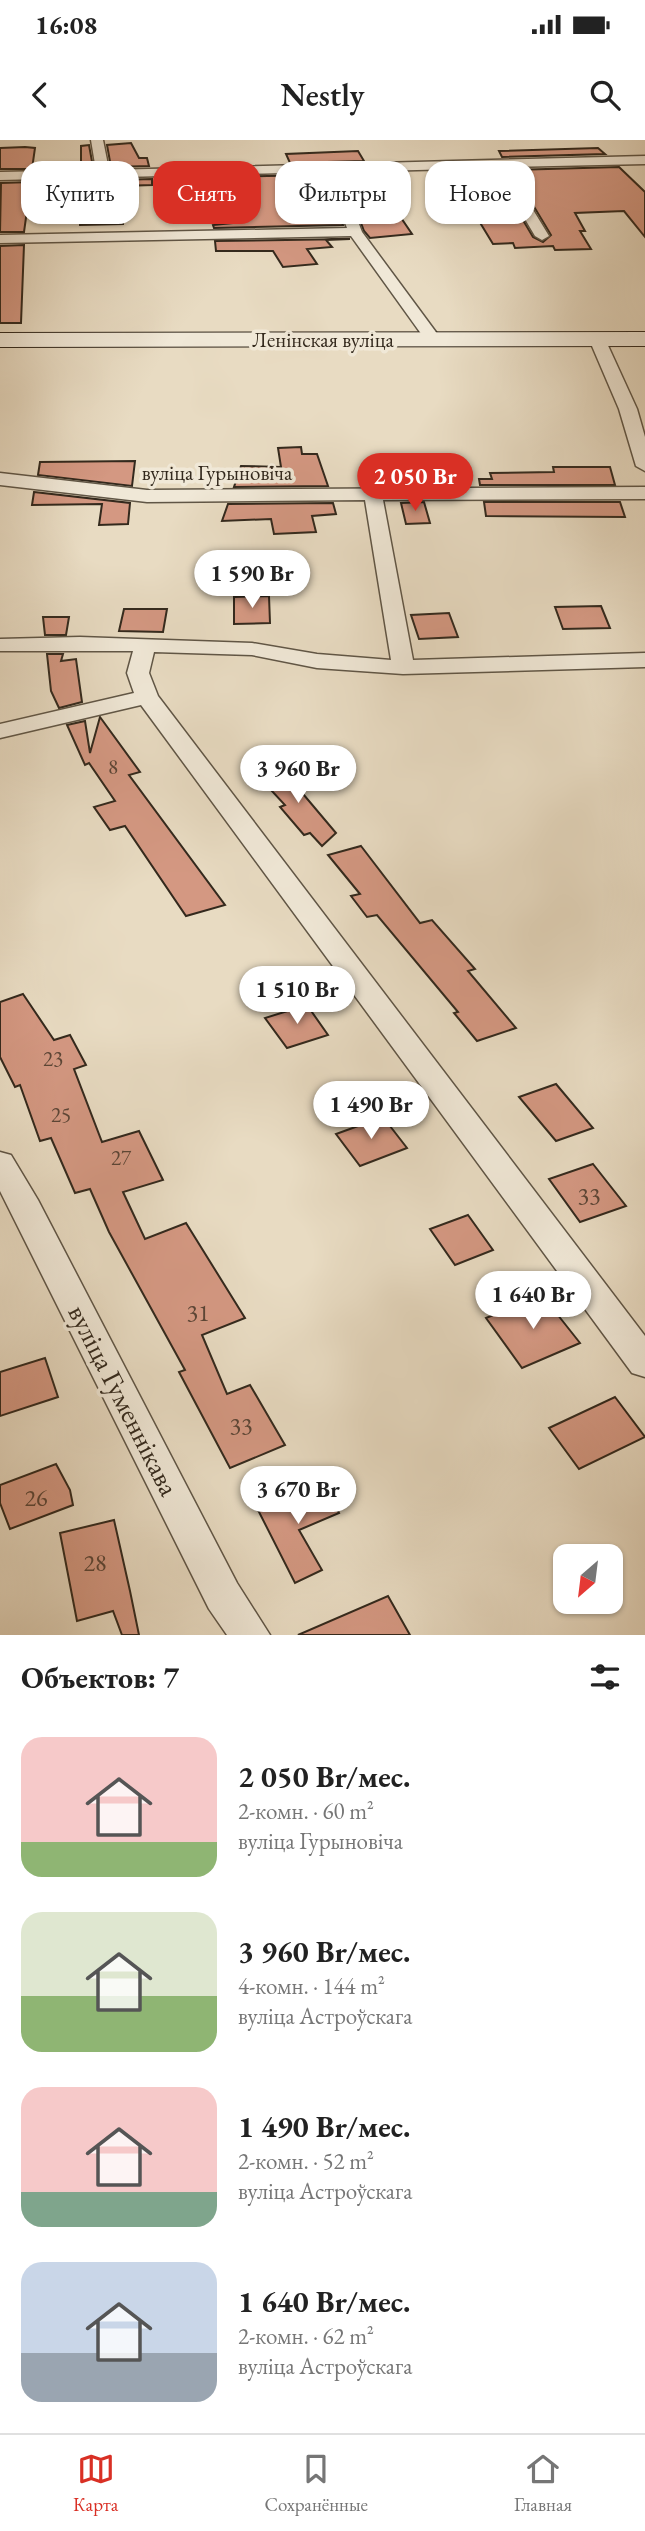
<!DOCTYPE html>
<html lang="ru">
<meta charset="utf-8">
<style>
body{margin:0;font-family:"EB Garamond",serif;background:#f6f6f6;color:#222;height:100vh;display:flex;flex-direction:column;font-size:26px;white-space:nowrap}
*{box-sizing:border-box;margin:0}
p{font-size:23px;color:#767676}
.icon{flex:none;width:38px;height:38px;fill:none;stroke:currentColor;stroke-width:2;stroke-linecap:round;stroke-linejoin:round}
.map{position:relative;height:1495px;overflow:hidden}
.details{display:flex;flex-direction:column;background:#fff;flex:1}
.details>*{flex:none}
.banner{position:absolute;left:21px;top:21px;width:604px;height:63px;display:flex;gap:14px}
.needle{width:46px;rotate:208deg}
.controls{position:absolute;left:553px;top:1404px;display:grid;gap:14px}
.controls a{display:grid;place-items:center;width:70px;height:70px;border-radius:14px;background:#fff;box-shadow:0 2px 5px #0004;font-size:35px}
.price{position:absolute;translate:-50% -60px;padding:0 16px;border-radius:24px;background:#fff;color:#222;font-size:23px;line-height:46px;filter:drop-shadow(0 2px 4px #0008)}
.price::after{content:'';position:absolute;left:50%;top:42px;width:21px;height:16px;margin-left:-10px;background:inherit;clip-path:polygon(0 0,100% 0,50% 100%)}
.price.active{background:#d93025;color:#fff}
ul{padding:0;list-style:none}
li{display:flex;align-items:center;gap:21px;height:175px;padding:0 21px}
li span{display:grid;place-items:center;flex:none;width:196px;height:140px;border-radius:21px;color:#555}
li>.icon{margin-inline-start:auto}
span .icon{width:84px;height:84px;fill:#fffc;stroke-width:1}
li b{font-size:30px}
h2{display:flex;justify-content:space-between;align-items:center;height:84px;padding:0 21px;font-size:30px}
.chip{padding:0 24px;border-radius:21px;background:#fff;box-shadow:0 2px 5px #0004;font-size:24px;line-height:63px}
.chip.active{background:#d93025;color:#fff}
.status{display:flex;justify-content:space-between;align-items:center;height:49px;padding:0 35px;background:#fff;direction:ltr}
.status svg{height:19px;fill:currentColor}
header{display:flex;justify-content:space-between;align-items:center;height:91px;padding:0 21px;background:#fff;font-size:32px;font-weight:600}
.tab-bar{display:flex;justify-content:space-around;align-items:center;height:98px;border-top:2px solid #e0e0e0;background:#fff;font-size:19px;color:#767676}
.tab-bar a{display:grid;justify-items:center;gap:4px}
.tab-bar .active{color:#d93025}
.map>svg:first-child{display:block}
.building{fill:#d49882;stroke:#33291d;stroke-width:2}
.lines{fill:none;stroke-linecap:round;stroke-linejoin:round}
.street-casing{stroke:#605646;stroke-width:3}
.secondary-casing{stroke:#33291d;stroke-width:2}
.street{fill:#f0e8d7;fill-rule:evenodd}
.secondary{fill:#f0e8d7;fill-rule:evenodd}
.labels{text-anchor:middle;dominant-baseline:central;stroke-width:7;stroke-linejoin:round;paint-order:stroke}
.far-street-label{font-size:21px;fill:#33291d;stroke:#f0e8d7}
.number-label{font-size:21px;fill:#5b4536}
.near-number-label{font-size:24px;fill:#5b4536}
.near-street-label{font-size:28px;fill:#33291d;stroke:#f0e8d7}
</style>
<div class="status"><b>16:08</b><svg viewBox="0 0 49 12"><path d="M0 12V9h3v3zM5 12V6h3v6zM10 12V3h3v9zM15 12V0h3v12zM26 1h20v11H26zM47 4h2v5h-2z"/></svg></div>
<header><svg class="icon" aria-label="back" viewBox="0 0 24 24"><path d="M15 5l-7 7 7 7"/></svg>Nestly<svg class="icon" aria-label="search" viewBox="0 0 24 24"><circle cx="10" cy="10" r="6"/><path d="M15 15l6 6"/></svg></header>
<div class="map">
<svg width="645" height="1495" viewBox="0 0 645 1495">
<rect width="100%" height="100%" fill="#e8dbc2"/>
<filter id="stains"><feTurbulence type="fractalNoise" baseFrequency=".00286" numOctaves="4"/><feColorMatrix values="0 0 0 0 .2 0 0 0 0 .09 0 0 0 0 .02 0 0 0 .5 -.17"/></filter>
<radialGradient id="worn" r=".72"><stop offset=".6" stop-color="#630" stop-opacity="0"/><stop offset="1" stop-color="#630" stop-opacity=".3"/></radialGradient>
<g class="building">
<polygon points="131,3 139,18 147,18 149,26 111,27 107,5"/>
<polygon points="89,5 93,27 81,28 81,6"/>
<polygon points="25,7 35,8 32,29 0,29 0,8"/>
<polygon points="598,8 605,14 502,17 499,11"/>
<polygon points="358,11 364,21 290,23 286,14"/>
<polygon points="619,27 645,52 645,97 624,71 575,73 585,91 580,91 591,109 555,110 553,106 515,108 513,103 493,104 476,76 479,76 475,70 486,70 455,32 494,31 533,97 543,102 551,95 512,30"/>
<polygon points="373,34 393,66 412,94 370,98 364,91 343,35"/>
<polygon points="324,35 343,85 214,88 213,85 244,82 222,37"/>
<polygon points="152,39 152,45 121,46 123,84 80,85 81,41"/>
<polygon points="31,42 24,92 0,92 1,43"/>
<polygon points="350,99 326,100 332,107 307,109 317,124 283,127 273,111 216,111 215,101"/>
<polygon points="24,105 21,183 0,183 0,106"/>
<polygon points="301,307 302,314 317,314 328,346 234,347 241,326 281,327 278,308"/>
<polygon points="135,321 132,346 38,335 40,322"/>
<polygon points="553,327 610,327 615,345 480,345 479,339 492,339 490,333 554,332"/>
<polygon points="394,331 416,332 420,346 397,346"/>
<polygon points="34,352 130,363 128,384 99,385 102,364 32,365"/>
<polygon points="424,362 430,383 406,384 401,363"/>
<polygon points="484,362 620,362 625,377 486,376"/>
<polygon points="333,363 336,374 312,376 316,392 274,394 271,379 222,381 228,364"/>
<polygon points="269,456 270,483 234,484 234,457"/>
<polygon points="601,466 610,488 563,489 555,467"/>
<polygon points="124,469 167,469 163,492 119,491"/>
<polygon points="449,473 458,497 419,499 411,475"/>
<polygon points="43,477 69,477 66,495 45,495"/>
<polygon points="47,514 63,514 61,521 76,519 82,562 59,568 51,551"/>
<polygon points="100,577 140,632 129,635 225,765 186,776 125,686 110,690 94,667 115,661 89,623 85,625 67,585 85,581 90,613"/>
<polygon points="287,628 305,646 298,648 336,693 322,706 310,693 304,695 280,667 285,665 258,636"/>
<polygon points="361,706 420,783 432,780 475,829 468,831 516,888 477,901 454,873 458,872 377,775 367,777 351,756 360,754 328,715"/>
<polygon points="23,854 54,900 70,895 86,925 74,929 102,1002 139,991 163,1040 123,1052 145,1099 186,1083 245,1178 202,1195 227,1254 250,1245 285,1305 230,1328 179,1232 185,1230 109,1092 90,1049 75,1053 51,998 40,1001 20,945 15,947 0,917 0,862"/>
<polygon points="307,865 328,895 287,908 265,878"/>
<polygon points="556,944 593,988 556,1001 519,957"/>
<polygon points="383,977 407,1008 360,1026 336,994"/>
<polygon points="593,1024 626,1066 580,1082 549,1039"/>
<polygon points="468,1075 493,1110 455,1125 430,1089"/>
<polygon points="542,1155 580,1203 522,1228 486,1178"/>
<polygon points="45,1218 58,1257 0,1276 0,1232"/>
<polygon points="615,1257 645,1297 579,1329 549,1288"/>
<polygon points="56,1324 70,1350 73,1365 10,1389 0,1363 0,1345"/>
<polygon points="321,1341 339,1373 299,1390 322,1430 295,1443 257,1368"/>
<polygon points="114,1380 130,1451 139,1495 122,1495 113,1471 77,1481 60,1393"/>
<polygon points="388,1456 410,1495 298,1495"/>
</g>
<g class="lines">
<g class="street-casing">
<g id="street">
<polygon points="91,0 103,0 109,30 645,16 645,24 507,27 549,96 542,100 535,96 495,28 339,32 362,92 441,199 433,204 427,202 351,96 0,103 0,95 347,88 326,32 0,40 0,32 96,30"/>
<polygon points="597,194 605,199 637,269 645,297 645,331 636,326 619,269 589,199"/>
<polygon points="0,333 147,350 645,347 645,359 383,360 413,520 645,513 645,527 403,534 317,528 252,515 154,512 149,533 158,556 645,1196 645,1237 632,1233 141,565 0,598 0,584 134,553 127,533 133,511 0,511 0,499 80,497 252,503 317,514 391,520 365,360 147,362 0,345"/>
<polygon points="0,1012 11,1015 38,1060 237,1443 270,1495 227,1495 209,1469 0,1051"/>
</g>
</g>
<g class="secondary-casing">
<polygon id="secondary" points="645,192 645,206 0,207 0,193"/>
</g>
<use href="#street" class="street"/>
<use href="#secondary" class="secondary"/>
</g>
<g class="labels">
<g class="far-street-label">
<text x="323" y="199">Ленінская вуліца</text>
<text x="217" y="332">вуліца Гурыновіча</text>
</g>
<g class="number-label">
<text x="113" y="626">8</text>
<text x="53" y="918">23</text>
<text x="61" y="974">25</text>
<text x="121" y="1017">27</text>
</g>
<g class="near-number-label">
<text x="589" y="1055">33</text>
<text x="198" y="1172">31</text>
<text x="241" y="1285">33</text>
<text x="36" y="1357">26</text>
<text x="95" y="1422">28</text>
</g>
<g class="near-street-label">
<text transform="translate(124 1260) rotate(63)">вуліца Гуменнікава</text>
</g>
</g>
<rect width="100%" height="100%" filter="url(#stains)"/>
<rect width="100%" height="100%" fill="url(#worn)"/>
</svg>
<div class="controls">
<a><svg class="needle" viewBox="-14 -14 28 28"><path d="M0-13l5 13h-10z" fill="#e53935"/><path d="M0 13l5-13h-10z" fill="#767676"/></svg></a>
</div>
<b class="price active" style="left:415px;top:373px">2 050 Br</b>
<b class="price" style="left:252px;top:470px">1 590 Br</b>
<b class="price" style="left:298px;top:665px">3 960 Br</b>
<b class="price" style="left:297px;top:886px">1 510 Br</b>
<b class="price" style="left:371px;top:1001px">1 490 Br</b>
<b class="price" style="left:533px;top:1191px">1 640 Br</b>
<b class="price" style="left:298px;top:1386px">3 670 Br</b>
<div class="banner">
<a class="chip">Купить</a>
<a class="chip active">Снять</a>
<a class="chip">Фильтры</a>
<a class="chip">Новое</a>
</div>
</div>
<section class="details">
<h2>Объектов: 7<svg class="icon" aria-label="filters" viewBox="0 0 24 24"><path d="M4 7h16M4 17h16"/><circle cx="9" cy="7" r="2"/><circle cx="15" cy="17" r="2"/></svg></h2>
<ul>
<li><span style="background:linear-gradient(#f6c9c9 75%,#8fb573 0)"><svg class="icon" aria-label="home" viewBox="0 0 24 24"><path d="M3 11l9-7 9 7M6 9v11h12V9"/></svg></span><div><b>2 050 Br/мес.</b><p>2-комн. · 60 m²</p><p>вуліца Гурыновіча</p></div></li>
<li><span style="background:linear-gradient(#dfe7d0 60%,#8fb573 0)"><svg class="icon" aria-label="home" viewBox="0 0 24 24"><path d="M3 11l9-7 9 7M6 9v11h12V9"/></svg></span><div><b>3 960 Br/мес.</b><p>4-комн. · 144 m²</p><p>вуліца Астроўскага</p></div></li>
<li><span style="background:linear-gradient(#f6c9c9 75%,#7fa58c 0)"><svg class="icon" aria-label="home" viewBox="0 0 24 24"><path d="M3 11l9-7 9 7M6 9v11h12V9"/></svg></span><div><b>1 490 Br/мес.</b><p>2-комн. · 52 m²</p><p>вуліца Астроўскага</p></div></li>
<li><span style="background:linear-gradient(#c9d6e8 65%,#9aa5b1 0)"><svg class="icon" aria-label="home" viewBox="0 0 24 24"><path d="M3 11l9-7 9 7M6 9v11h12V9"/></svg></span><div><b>1 640 Br/мес.</b><p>2-комн. · 62 m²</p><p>вуліца Астроўскага</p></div></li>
</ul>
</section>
<nav class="tab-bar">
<a class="active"><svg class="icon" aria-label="map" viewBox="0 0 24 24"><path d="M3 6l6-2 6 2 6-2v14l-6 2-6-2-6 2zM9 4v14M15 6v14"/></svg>Карта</a>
<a><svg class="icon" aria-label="saved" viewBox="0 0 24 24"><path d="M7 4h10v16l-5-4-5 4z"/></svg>Сохранённые</a>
<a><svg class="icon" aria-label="home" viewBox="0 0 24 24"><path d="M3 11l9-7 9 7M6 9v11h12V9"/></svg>Главная</a>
</nav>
